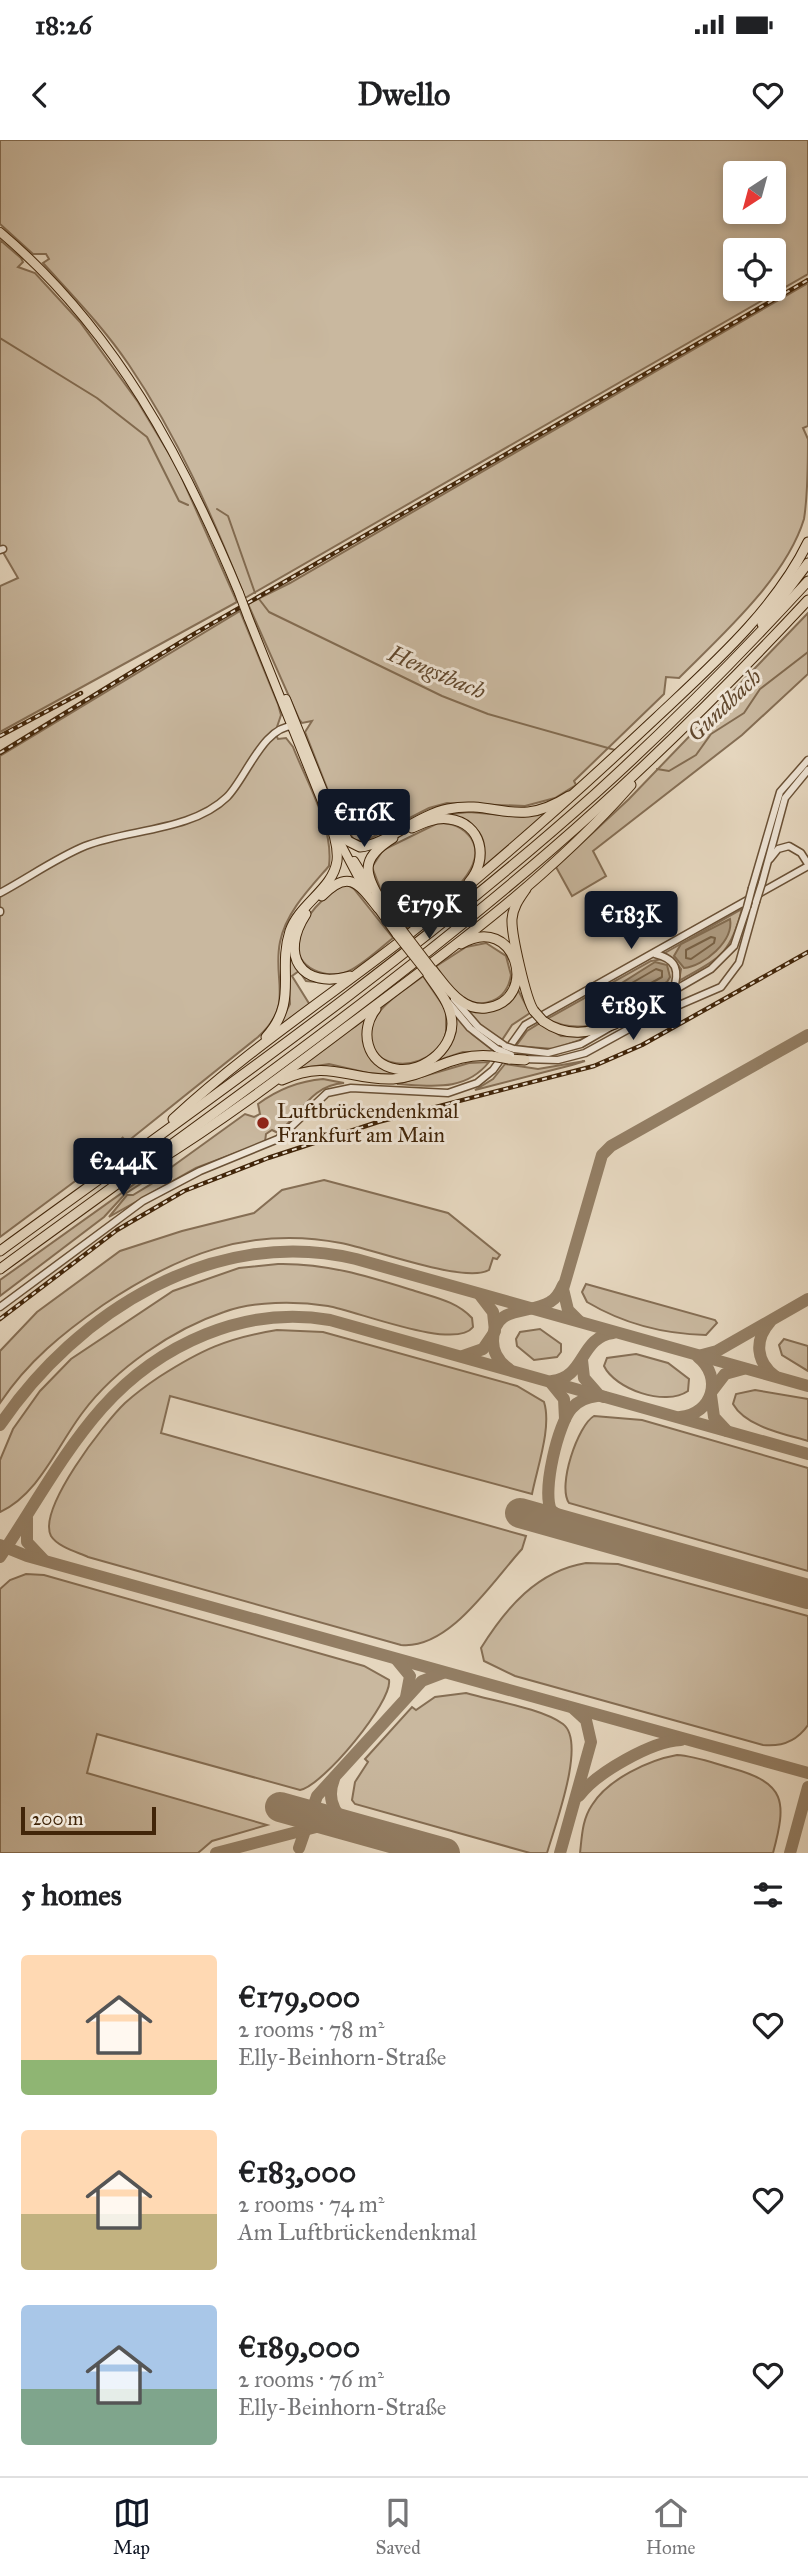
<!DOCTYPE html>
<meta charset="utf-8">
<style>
body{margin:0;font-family:"IM FELL Great Primer",serif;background:#f6f6f6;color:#202124;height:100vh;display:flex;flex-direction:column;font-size:26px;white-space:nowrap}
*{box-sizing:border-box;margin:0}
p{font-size:23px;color:#757577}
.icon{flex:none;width:38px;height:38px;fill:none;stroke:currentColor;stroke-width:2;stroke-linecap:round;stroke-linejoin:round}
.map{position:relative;height:1713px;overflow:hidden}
.sheet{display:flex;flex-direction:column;background:#fff;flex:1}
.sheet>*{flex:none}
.needle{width:46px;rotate:216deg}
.tools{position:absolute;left:723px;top:21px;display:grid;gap:14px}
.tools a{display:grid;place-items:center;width:63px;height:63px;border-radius:7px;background:#fff;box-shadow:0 4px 10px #0003;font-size:35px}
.scale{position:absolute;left:21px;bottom:18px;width:135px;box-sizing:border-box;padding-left:7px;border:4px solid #412509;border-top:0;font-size:19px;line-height:24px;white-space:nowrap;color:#412509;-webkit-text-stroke:5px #eee4d5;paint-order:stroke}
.price{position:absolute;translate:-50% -60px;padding:0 16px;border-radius:7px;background:#111827;color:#fff;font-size:23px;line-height:46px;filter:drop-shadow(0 2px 4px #0008)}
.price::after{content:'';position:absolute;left:50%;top:42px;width:21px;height:16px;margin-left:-10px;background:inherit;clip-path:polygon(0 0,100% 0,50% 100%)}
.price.selected{background:#222;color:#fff}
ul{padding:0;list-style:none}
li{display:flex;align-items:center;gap:21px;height:175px;padding:0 21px}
li span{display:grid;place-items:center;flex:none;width:196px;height:140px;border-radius:7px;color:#555}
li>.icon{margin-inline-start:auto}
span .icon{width:84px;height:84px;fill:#fffc;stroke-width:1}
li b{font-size:30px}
h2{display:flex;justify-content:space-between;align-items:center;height:84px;padding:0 21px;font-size:30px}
.status{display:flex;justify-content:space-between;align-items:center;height:49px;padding:0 35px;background:#fff;direction:ltr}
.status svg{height:19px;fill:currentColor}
header{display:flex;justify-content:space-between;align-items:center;height:91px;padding:0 21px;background:#fff;font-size:32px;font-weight:700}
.tabs{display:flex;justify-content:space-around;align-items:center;height:98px;border-top:2px solid #e0e0e0;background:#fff;font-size:19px;color:#757577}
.tabs a{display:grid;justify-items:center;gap:4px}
.tabs .selected{color:#111827}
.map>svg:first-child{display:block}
.green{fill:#c9b89f;stroke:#856e54;stroke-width:2;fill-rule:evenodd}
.water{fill:#ad9a80;stroke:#826b50;stroke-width:2}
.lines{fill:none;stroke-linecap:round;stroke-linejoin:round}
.shore{stroke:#776044;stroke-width:2}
.stream{stroke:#826b50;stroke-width:2}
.taxiway{stroke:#937e64;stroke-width:12}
.runway{stroke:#937e64;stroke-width:30}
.minor-casing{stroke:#6a5136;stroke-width:9}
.major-casing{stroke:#412509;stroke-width:10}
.highway-casing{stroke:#412509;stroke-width:11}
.minor{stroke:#eee4d5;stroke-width:6}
.major{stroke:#e5d6be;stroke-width:8}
.highway{stroke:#e5d6be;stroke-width:9}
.rail-casing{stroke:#412509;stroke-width:4.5}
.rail{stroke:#eee4d5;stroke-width:2;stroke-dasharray:5;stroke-linecap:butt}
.minor-bridge-casing{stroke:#6a5136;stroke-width:9;stroke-linecap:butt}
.major-bridge-casing{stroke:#412509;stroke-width:10;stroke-linecap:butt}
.highway-bridge-casing{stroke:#412509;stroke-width:11;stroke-linecap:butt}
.minor-bridge{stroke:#eee4d5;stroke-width:6}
.major-bridge{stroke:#e5d6be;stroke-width:8}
.highway-bridge{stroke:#e5d6be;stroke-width:9}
.poi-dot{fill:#8f2418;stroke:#eee4d5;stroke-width:2.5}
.labels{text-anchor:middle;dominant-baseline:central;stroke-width:6;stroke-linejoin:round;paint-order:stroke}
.poi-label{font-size:21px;fill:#412509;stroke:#eee4d5;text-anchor:start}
.water-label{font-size:23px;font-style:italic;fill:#61482d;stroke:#eee4d5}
</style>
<div class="status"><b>18:26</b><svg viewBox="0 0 49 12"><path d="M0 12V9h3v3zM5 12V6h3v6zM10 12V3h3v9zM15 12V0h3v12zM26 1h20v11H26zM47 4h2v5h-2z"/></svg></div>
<header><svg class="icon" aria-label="back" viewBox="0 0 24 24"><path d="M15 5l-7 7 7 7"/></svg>Dwello<svg class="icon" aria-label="heart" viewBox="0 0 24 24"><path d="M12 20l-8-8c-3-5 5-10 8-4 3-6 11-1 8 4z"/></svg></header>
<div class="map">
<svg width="808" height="1713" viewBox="0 0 808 1713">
<rect width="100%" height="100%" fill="#e5d6be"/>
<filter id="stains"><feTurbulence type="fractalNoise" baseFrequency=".00286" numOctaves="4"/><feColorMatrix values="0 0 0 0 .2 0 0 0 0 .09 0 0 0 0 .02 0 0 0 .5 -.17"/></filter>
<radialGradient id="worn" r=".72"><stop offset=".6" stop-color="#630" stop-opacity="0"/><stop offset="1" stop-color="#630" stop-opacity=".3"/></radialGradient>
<g class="green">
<path d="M0 0H808V134L245 458C213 377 178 297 129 225 104 188 73 156 43 123L49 119 46 114H33L0 84ZM735 33H774V72H735ZM735 110H774V149H735Z"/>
<polygon points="0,100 21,118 23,122 18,127 35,133 80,182 138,262 177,327 237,462 0,592 0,446 18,438 0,407"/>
<path d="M808 143V286L803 288 808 299C808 324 808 354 804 379 786 438 722 495 679 538L666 537 664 554 574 641 576 645 555 658 525 666 447 663 429 668 365 701 354 700 336 671 305 592 312 581 302 583 299 579 248 464 290 443Z"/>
<path d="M240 471 278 564 281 575 275 593 278 599 286 598 293 607C307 643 334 687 329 726 310 748 286 772 280 802 272 841 295 864 258 897L127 1002 122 997 125 1004 0 1097V616Z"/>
<polygon points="808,473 808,534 742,595 593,711 606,736 572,756 556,727 629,659"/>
<path d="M563 663 483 728C490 690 476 686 443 675L469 672 523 677Z"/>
<path d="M438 683C452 683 462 686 471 698 493 732 427 771 405 789L383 756 372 727 383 710Z"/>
<path d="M346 744 354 749 393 798C379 809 365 823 349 831 328 841 293 828 298 801 301 778 326 753 346 744Z"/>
<path d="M742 769C730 816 719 818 679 841L681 829 673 818 663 814Z"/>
<polygon points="294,790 302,832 313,841 327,843 306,841 299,831 292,836 310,865 275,892 290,864 288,817"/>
<path d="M486 803 506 816 511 835C507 861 482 871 460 857 450 851 442 837 435 827L466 807Z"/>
<path d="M663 819 674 828V841L670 846C631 868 591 902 547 879L651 821Z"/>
<path d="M423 836 446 870V897C418 946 346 921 377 875 388 859 408 848 423 836Z"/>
<path d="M517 848 530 873 512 885 502 900 482 887 465 867C488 881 503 866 517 848Z"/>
<polygon points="452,872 472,894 495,912 463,912 395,935 368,933 329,924 297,929 370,874 364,900 393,931 439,916"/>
<polygon points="540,883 561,896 589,897 554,909 516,906 527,891"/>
<polygon points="585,921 572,925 475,950 493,939 505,924 538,929"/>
<path d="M489 922C465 952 432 946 397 944L469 923Z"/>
<path d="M323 939 344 943C311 945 301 974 278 993L272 990 266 994 265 1002 196 1028 109 1077 127 1055H133L156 1041 155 1039 245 974 254 977 260 974 258 964C277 950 299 941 323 939Z"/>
<polygon points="147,1035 148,1039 125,1054 104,1077 0,1156 0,1140"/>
<path d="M324 1040 448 1073 500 1115 497 1119 493 1118 489 1130C465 1144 373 1109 341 1103 249 1085 176 1116 103 1165 63 1193 28 1221 0 1263V1211L37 1172 120 1111 182 1091 254 1073 282 1050Z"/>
<path d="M278 1124C327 1123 370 1137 415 1151 437 1158 457 1162 472 1178L473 1187C455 1211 357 1171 328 1166 296 1161 254 1161 224 1172 173 1189 115 1229 83 1272 57 1306 39 1354 0 1372V1320L13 1289 40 1251 71 1219 173 1151 239 1128Z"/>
<path d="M586 1144 715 1180 717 1183 706 1195C663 1194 624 1184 587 1162L582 1152Z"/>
<polygon points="540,1189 561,1204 561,1212 557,1217 534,1220 517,1206 516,1199 520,1192"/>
<path d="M277 1190 323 1192 517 1246 544 1262C552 1287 537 1328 532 1354L170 1256 161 1293 526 1396 522 1409C492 1442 449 1510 401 1505L88 1417C77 1412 58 1407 51 1396 37 1369 105 1282 125 1263 135 1254 147 1245 159 1237 201 1210 227 1198 277 1190Z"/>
<polygon points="784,1199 808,1206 808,1231 782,1215 779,1205"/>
<path d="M636 1214 668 1223 689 1239 688 1251C665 1267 615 1249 604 1226L607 1218Z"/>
<path d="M755 1250 808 1259V1301C785 1294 746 1287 733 1264L736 1254Z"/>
<path d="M594 1276 642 1280 808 1328V1431L569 1363C557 1346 578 1285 594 1276Z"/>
<path d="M586 1423 618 1424 808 1476V1585C797 1601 782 1607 763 1605L515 1536 484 1521 481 1508C506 1468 537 1431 586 1423Z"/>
<path d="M26 1434 44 1435 364 1526 389 1540C393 1561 323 1646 300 1650L97 1594 87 1633 267 1685 212 1701 198 1713H0V1449L10 1440Z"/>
<path d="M466 1553C493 1561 541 1568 563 1584 587 1602 554 1688 547 1713H530L355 1664 352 1660 355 1642 368 1622 365 1619 412 1567 416 1570 435 1557Z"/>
<path d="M677 1615C695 1616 713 1623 731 1628 786 1643 787 1661 773 1713H580C582 1696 582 1680 592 1665 608 1639 649 1620 677 1615Z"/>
</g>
<g class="water">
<path d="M730 779C734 801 704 826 684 828L674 816 681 804Z"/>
<polygon points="655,822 667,825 670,837 667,842 612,872 598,867 595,860"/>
</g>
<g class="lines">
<g class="shore">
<polygon points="711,797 715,798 714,803 691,819 686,818 686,810"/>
<polygon points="656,829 662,831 662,837 611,865 606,864 611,855"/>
</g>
<g class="stream">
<polyline points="0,198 97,258 147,297 179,361 188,365"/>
<polyline points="217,369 228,376 255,453"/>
<polyline points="259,459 269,472 442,556 488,574 615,610"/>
<polyline points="657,629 669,631 696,615 711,594 744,573 760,549 808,512"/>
</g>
<g class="taxiway">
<polyline points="480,1155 493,1172 495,1191"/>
<polyline points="579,1181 568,1170 563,1149 602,1015 611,1006 808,895"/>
<path d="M770 1182C754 1200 756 1222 775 1236"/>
<polyline points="702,1215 717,1211 808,1159"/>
<polyline points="463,1216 483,1209 494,1193"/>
<polyline points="582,1220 584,1238 598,1254"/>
<path d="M509 1229C499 1222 493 1213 493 1201 493 1164 529 1175 550 1162 557 1158 560 1152 563 1145"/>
<path d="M552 1241C585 1238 580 1197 613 1193"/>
<polyline points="551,1243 564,1259 565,1279"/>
<polyline points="712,1251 725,1234 743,1229"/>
<polyline points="598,1255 808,1314"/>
<polyline points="711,1255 714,1277 727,1291"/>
<path d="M680 1277C713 1274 723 1237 698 1217"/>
<path d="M0 1285C77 1171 215 1085 356 1119L808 1246"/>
<polyline points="27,1378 27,1402 43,1419"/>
<path d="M576 1388 551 1370C542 1351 558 1283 572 1268 579 1260 587 1257 597 1256"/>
<polyline points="0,1405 27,1416 808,1633"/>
<path d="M0 1417C33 1368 63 1312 102 1268 159 1204 245 1165 330 1180L604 1257"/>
<polyline points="396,1519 410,1536 406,1557"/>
<path d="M334 1639C325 1662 337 1680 358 1689"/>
<path d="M579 1656C596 1633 652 1601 681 1600"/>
<polyline points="299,1708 317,1656 422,1541 443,1533"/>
<polyline points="216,1713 320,1686 346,1685"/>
<polyline points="560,1713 591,1602 586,1580 574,1569"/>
<polyline points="790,1713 808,1647"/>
</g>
<g class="runway">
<polyline points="520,1373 808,1454"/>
<polyline points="280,1667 445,1713"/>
</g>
<g class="minor-casing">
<g id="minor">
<polyline points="0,410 3,409"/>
<polyline points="770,719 778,709 789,706 801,713 808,724"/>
<polyline points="762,743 785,658 808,630"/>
<polyline points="752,748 780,652 808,620"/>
<path d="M0 753C28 738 56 718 85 706 129 689 192 691 227 657 246 638 264 584 295 586"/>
<polyline points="0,771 0,772"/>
<path d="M655 814C677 819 680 831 673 851"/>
<polyline points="454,859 478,887 505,906"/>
<polyline points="449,863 470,888 497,909"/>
<polyline points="514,909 548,913 581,904 711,829 734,806 747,767"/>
<polyline points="522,919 558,920 585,913 647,879 721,847 739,823 756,762"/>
<polyline points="0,1167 143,1061 200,1031 278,999 327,953 351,948 448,953 477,943 493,930 525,885 808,726"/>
</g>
</g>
<g class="major-casing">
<g id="major">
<path d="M0 92C114 188 183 318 239 453"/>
<polyline points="248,477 325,669"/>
<polyline points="286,559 326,658"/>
<polyline points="337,697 365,750"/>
<polyline points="354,721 371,748"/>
<polyline points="381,762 403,791"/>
<polyline points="375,764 397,795"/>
</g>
</g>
<g class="highway-casing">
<g id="highway">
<polyline points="762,484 808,423"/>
<path d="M327 662 348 701 360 707C385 705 418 675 448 669 496 659 516 690 569 656"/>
<path d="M412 688C423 683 436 677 449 679 482 683 489 719 469 742"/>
<path d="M526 749C519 759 513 767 512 779 511 793 526 860 534 871"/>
<path d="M322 756C349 728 359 744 378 768"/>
<path d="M383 765C365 733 358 720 393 698"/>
<path d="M306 774C279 815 301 850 350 836"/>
<path d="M432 829C441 840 449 853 461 861 469 867 477 869 486 868 541 861 516 771 461 804"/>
<path d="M376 869C359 890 366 924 396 929 424 934 458 905 451 876 448 860 436 847 427 833"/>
<path d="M543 881C567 898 589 893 615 884"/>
<path d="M266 897C299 861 277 831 290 791 299 764 333 749 337 721 339 702 329 681 323 664"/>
<polyline points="509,919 525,920"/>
<path d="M282 940C329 918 349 941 393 939 429 936 451 912 492 916"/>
<path d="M173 979C243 914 323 861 398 803 488 732 573 656 657 577 711 526 775 470 808 402"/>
<path d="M151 1025C226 979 295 926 364 874 457 805 555 732 631 645"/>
<path d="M0 1111C202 964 408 821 595 654 669 587 740 515 808 441"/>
<path d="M0 1129C186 993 376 861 551 710 641 632 726 548 808 460"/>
</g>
</g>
<use href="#minor" class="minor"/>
<use href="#major" class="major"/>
<use href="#highway" class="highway"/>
<g class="rail-casing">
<g id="rail">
<polyline points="0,596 81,553"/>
<polyline points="0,613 194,494 808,140"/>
<polyline points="0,1179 117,1090 184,1051 268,1018 378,982 594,926 642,905 808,812"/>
</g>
</g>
<use href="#rail" class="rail"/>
<g class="minor-bridge-casing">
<g id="minor-bridge">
<polyline points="756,762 762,743"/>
<polyline points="747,767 752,748"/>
<polyline points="505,906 514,909"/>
<polyline points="497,909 511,915"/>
</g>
</g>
<g class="major-bridge-casing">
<g id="major-bridge">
<polyline points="239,453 248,477"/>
<polyline points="403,791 432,829"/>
<polyline points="397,795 427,833"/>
</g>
</g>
<g class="highway-bridge-casing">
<g id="highway-bridge">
<polyline points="534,871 543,881"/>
<polyline points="492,916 509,919"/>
</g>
</g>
<use href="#minor-bridge" class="minor-bridge"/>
<use href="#major-bridge" class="major-bridge"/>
<use href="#highway-bridge" class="highway-bridge"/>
</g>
<circle class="poi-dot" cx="263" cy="983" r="7"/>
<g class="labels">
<g class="poi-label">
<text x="277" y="971">Luftbrückendenkmal<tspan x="277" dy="24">Frankfurt am Main</tspan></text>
</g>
<g class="water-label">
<text transform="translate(437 532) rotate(23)">Hengstbach</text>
<text transform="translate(724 565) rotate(-44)">Gundbach</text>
</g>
</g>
<rect width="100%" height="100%" filter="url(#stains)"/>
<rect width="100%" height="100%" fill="url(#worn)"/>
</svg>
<div class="tools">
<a><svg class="needle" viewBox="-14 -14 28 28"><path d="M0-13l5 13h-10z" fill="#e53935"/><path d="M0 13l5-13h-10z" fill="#757577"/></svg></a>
<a><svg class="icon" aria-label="locate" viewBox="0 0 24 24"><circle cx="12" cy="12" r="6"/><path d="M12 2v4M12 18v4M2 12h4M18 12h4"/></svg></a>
</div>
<div class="scale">200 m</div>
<b class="price" style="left:364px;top:709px">€116K</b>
<b class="price selected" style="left:429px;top:801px">€179K</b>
<b class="price" style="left:631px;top:811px">€183K</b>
<b class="price" style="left:633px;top:902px">€189K</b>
<b class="price" style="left:123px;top:1058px">€244K</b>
</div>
<section class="sheet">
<h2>5 homes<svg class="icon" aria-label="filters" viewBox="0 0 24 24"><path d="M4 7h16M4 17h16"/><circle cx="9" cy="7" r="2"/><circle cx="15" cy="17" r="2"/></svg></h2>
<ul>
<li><span style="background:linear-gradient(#ffd9b3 75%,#8fb573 0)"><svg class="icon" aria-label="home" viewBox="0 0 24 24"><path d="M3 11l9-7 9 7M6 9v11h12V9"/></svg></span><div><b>€179,000</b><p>2 rooms · 78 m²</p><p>Elly-Beinhorn-Straße</p></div><svg class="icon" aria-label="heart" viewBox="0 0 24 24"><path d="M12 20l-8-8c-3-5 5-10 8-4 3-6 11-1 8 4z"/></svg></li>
<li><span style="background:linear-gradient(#ffd9b3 60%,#c2b280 0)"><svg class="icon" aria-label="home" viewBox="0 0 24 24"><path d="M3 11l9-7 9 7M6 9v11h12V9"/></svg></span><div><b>€183,000</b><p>2 rooms · 74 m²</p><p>Am Luftbrückendenkmal</p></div><svg class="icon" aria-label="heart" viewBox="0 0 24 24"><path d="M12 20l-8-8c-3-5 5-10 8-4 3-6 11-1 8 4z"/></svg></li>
<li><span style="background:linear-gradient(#a9c7e8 60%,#7fa58c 0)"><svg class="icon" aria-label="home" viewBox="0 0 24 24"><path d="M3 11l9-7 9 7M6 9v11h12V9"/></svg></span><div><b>€189,000</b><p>2 rooms · 76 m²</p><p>Elly-Beinhorn-Straße</p></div><svg class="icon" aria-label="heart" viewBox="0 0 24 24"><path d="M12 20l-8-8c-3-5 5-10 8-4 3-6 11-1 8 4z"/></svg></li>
</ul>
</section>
<nav class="tabs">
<a class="selected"><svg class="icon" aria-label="map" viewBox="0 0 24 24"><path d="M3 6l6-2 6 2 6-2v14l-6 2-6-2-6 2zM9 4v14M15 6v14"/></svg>Map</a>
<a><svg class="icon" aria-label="saved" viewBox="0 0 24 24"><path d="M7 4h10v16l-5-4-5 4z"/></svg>Saved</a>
<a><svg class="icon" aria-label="home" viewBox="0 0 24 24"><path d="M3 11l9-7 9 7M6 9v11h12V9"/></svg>Home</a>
</nav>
